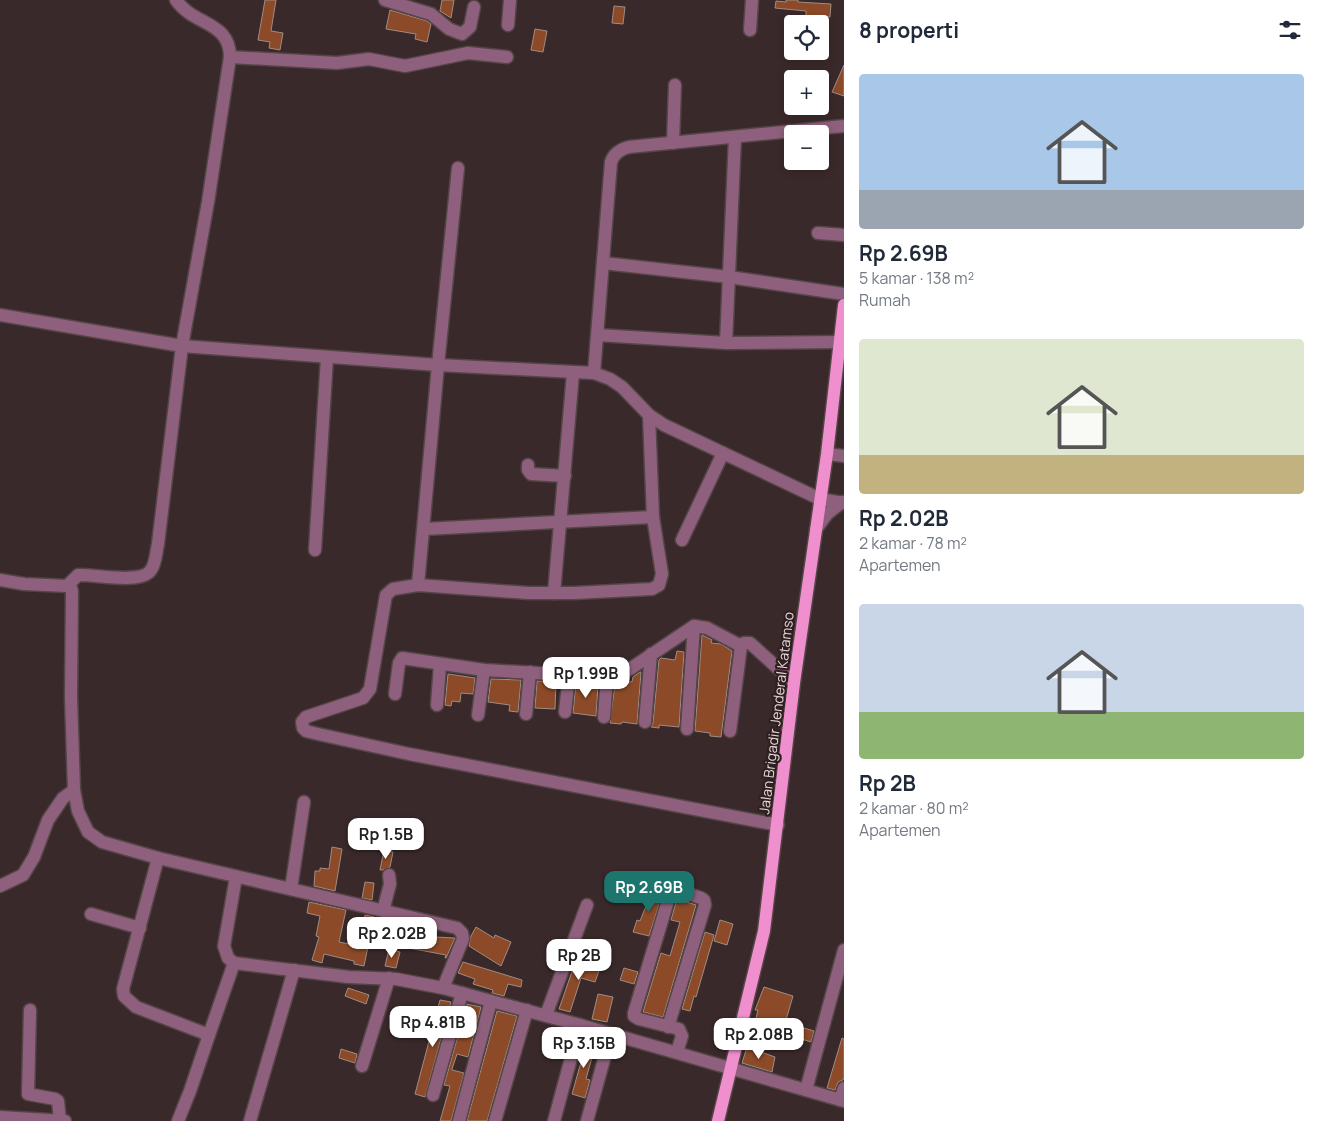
<!DOCTYPE html>
<html lang="id">
<meta charset="utf-8">
<style>
body{margin:0;font-family:Manrope,sans-serif;background:#f6f6f7;color:#1f2937;height:100vh;display:flex;flex-direction:column;font-size:19px;white-space:nowrap}
*{box-sizing:border-box;margin:0}
p{font-size:16px;color:#747a83}
.icon{flex:none;width:28px;height:28px;fill:none;stroke:currentColor;stroke-width:2;stroke-linecap:round;stroke-linejoin:round}
.map{position:relative;flex:1;overflow:hidden}
.side{display:flex;flex-direction:column;background:#fff;width:475px}
.side>*{flex:none}
.controls{position:absolute;left:784px;top:15px;display:grid;gap:10px}
.controls a{display:grid;place-items:center;width:45px;height:45px;border-radius:5px;background:#fff;box-shadow:0 2px 8px #0003;font-size:25px}
.price{position:absolute;translate:-50% -42px;padding:0 11px;border-radius:10px;background:#fff;color:#222;font-size:16px;line-height:32px;filter:drop-shadow(0 1px 2px #0008)}
.price::after{content:'';position:absolute;left:50%;top:30px;width:15px;height:11px;margin-left:-8px;background:inherit;clip-path:polygon(0 0,100% 0,50% 100%)}
.price.current{background:#1d766e;color:#fff}
ul{padding:0;list-style:none}
li{display:grid;align-content:center;gap:10px;height:265px;padding:0 15px}
li span{display:grid;place-items:center;height:155px;border-radius:5px;color:#555}
li>.icon{margin-inline-start:auto}
span .icon{width:90px;height:90px;fill:#fffc;stroke-width:1}
li b{font-size:21px}
h2{display:flex;justify-content:space-between;align-items:center;height:60px;padding:0 15px;font-size:21px}
main{display:flex;flex:1;min-height:0}
.map>svg:first-child{display:block}
.building{fill:#8c4a28;stroke:#9f8c84}
.lines{fill:none;stroke-linecap:round;stroke-linejoin:round}
.minor-casing{stroke:#554546;stroke-width:15}
.major-casing{stroke:#554546;stroke-width:15}
.minor{stroke:#8f607d;stroke-width:12}
.major{stroke:#ef8fcd;stroke-width:12}
.labels{text-anchor:middle;dominant-baseline:central;stroke-width:4.5;stroke-linejoin:round;paint-order:stroke}
.street-label{font-size:14px;fill:#e5d9da;stroke:#301f21}
</style>
<main>
<div class="map">
<svg width="844" height="1121" viewBox="0 0 844 1121">
<rect width="100%" height="100%" fill="#3a292a"/>
<g class="building">
<polygon points="265,0 276,0 271,31 283,33 280,50 269,48 270,42 258,40"/>
<polygon points="442,0 454,0 451,18 440,11"/>
<polygon points="786,0 798,0 798,2 831,4 830,17 816,16 816,23 806,22 806,11 775,8 776,1 786,2"/>
<polygon points="614,6 625,7 623,24 612,23"/>
<polygon points="390,10 427,21 431,24 427,42 415,39 416,34 386,29"/>
<polygon points="535,29 547,31 543,52 531,50"/>
<polygon points="844,65 844,96 832,92"/>
<polygon points="702,635 712,640 711,643 721,644 732,651 721,737 710,736 710,733 695,731"/>
<polygon points="677,651 684,652 679,727 659,725 659,728 651,727 653,723 659,660 661,658 675,660"/>
<polygon points="640,672 641,672 637,724 622,722 621,724 610,723 615,684 624,681 632,682 633,677"/>
<polygon points="448,674 475,678 473,694 461,693 460,702 452,701 451,706 445,705"/>
<polygon points="491,679 521,680 518,712 509,711 510,705 488,702"/>
<polygon points="537,681 556,682 555,709 535,708"/>
<polygon points="576,683 598,685 596,716 573,713"/>
<polygon points="332,847 342,849 335,891 314,886 315,871 320,871 320,868 329,869"/>
<polygon points="384,850 393,852 390,867 383,870 380,870"/>
<polygon points="365,882 374,883 372,900 362,898"/>
<polygon points="654,886 664,889 649,936 633,932 637,920 640,921"/>
<polygon points="677,899 696,905 663,1017 643,1012 661,953 670,956 680,922 671,920"/>
<polygon points="309,902 346,910 339,942 359,946 365,915 374,917 364,966 354,964 354,961 324,954 322,963 312,960 319,937 316,936 320,916 307,913"/>
<polygon points="720,920 733,924 727,945 714,941"/>
<polygon points="403,924 436,932 435,937 455,938 446,958 445,958 446,955 398,946"/>
<polygon points="476,927 494,938 495,935 511,942 501,966 469,946 471,936"/>
<polygon points="705,932 714,935 696,997 694,996 690,1011 682,1009"/>
<polygon points="389,949 400,952 396,968 385,966"/>
<polygon points="577,957 601,965 595,982 581,978 570,1012 559,1009"/>
<polygon points="463,962 522,980 521,987 508,984 504,996 492,993 493,990 473,984 475,979 458,973"/>
<polygon points="624,968 638,972 634,984 620,980"/>
<polygon points="764,987 793,996 786,1020 788,1020 787,1023 814,1031 811,1042 786,1034 787,1032 755,1022 758,1010 755,1010"/>
<polygon points="348,988 369,995 366,1004 345,996"/>
<polygon points="598,994 613,997 607,1022 592,1019"/>
<polygon points="440,1000 451,1002 425,1097 415,1094"/>
<polygon points="467,1004 481,1007 468,1057 457,1054 452,1069 452,1070 464,1073 451,1121 440,1121 450,1086 444,1085"/>
<polygon points="497,1011 517,1016 487,1121 467,1121"/>
<polygon points="842,1038 844,1039 844,1078 843,1080 838,1082 835,1090 827,1088"/>
<polygon points="584,1040 596,1043 586,1079 590,1080 585,1098 572,1094 581,1062 579,1062"/>
<polygon points="747,1047 775,1057 772,1072 742,1063"/>
<polygon points="341,1049 357,1054 355,1063 339,1058"/>
</g>
<g class="lines">
<g class="minor-casing">
<g id="minor">
<polyline points="385,0 431,14 449,29 462,34 470,27 474,7"/>
<polyline points="508,25 510,0"/>
<polyline points="750,30 752,0"/>
<polyline points="230,57 337,63 369,59 405,66 468,53 507,57"/>
<polyline points="673,143 675,85"/>
<polyline points="818,233 844,235"/>
<polyline points="603,263 729,277 844,294"/>
<polyline points="0,315 182,346 438,365 594,373 610,379 622,387 649,415 664,425 820,499 844,503"/>
<polyline points="598,335 726,343 841,342"/>
<polyline points="726,343 735,137"/>
<path d="M594 373 611 162C614 153 621 149 629 147L844 126"/>
<polyline points="649,415 653,517 662,574 659,585 652,589 574,593 528,593 418,585 393,589 386,595 370,689 363,698 306,717 302,722 303,728 306,731 318,734 409,754 778,825"/>
<polyline points="827,454 844,456"/>
<polyline points="528,465 528,470 531,474 565,476"/>
<polyline points="424,529 653,517"/>
<polyline points="816,529 827,514 842,502"/>
<polyline points="682,540 723,453"/>
<polyline points="315,550 327,357"/>
<path d="M0 580 24 584 67 586 78 575C95 574 141 585 151 570 156 563 156 552 158 544L182 346 208 202 230 57C230 21 194 26 176 0"/>
<polyline points="70,585 72,591 71,697 74,790 78,811 88,832 102,842 158,858 457,928 462,933 463,939 443,988"/>
<polyline points="418,585 438,365 458,168"/>
<polyline points="554,593 573,373"/>
<polyline points="395,694 399,663 402,658 484,670 607,677 617,675 630,669 694,626"/>
<polyline points="437,705 440,665"/>
<polyline points="565,712 569,675"/>
<polyline points="526,714 530,672"/>
<polyline points="478,715 484,670"/>
<polyline points="604,717 607,677"/>
<polyline points="645,722 651,654"/>
<polyline points="687,729 694,626 707,628 741,646"/>
<polyline points="730,731 741,646 744,643 750,643 794,683"/>
<polyline points="158,858 123,989 124,996 136,1007 209,1035 234,963"/>
<polyline points="236,877 224,946 228,958 234,963 349,977 396,979 443,988 580,1025 844,1101"/>
<polyline points="0,886 23,875 34,857 48,820 63,798 74,790"/>
<polyline points="291,889 304,802"/>
<polyline points="383,911 390,884 389,875"/>
<polyline points="91,914 140,928"/>
<polyline points="30,1010 28,1094 55,1099 58,1101 60,1121"/>
<polyline points="546,1015 587,905"/>
<polyline points="668,1027 705,905 704,900 701,898 677,890 670,894 634,1013 634,1016 639,1019 679,1029 682,1036 677,1052"/>
<polyline points="362,1066 389,978"/>
<polyline points="806,1090 844,950"/>
<polyline points="433,1095 462,993"/>
<polyline points="840,1100 844,1088"/>
<polyline points="0,1117 65,1121"/>
<polyline points="178,1121 190,1091 209,1035"/>
<polyline points="250,1121 294,970"/>
<polyline points="459,1121 491,1001"/>
<polyline points="495,1121 527,1010"/>
<polyline points="554,1121 580,1025"/>
<polyline points="587,1121 611,1034"/>
</g>
</g>
<g class="major-casing">
<polyline id="major" points="718,1121 764,931 794,683 827,454 844,305"/>
</g>
<use href="#minor" class="minor"/>
<use href="#major" class="major"/>
</g>
<g class="labels">
<g class="street-label">
<text transform="translate(776 713) rotate(-83)">Jalan Brigadir Jenderal Katamso</text>
</g>
</g>
</svg>
<div class="controls">
<a><svg class="icon" aria-label="locate" viewBox="0 0 24 24"><circle cx="12" cy="12" r="6"/><path d="M12 2v4M12 18v4M2 12h4M18 12h4"/></svg></a>
<a>+</a>
<a>−</a>
</div>
<b class="price" style="left:586px;top:699px">Rp 1.99B</b>
<b class="price" style="left:386px;top:860px">Rp 1.5B</b>
<b class="price current" style="left:649px;top:913px">Rp 2.69B</b>
<b class="price" style="left:392px;top:959px">Rp 2.02B</b>
<b class="price" style="left:579px;top:981px">Rp 2B</b>
<b class="price" style="left:433px;top:1048px">Rp 4.81B</b>
<b class="price" style="left:759px;top:1060px">Rp 2.08B</b>
<b class="price" style="left:584px;top:1069px">Rp 3.15B</b>
</div>
<section class="side">
<h2>8 properti<svg class="icon" aria-label="filters" viewBox="0 0 24 24"><path d="M4 7h16M4 17h16"/><circle cx="9" cy="7" r="2"/><circle cx="15" cy="17" r="2"/></svg></h2>
<ul>
<li><span style="background:linear-gradient(#a9c7e8 75%,#9aa5b1 0)"><svg class="icon" aria-label="home" viewBox="0 0 24 24"><path d="M3 11l9-7 9 7M6 9v11h12V9"/></svg></span><div><b>Rp 2.69B</b><p>5 kamar · 138 m²</p><p>Rumah</p></div></li>
<li><span style="background:linear-gradient(#dfe7d0 75%,#c2b280 0)"><svg class="icon" aria-label="home" viewBox="0 0 24 24"><path d="M3 11l9-7 9 7M6 9v11h12V9"/></svg></span><div><b>Rp 2.02B</b><p>2 kamar · 78 m²</p><p>Apartemen</p></div></li>
<li><span style="background:linear-gradient(#c9d6e8 70%,#8fb573 0)"><svg class="icon" aria-label="home" viewBox="0 0 24 24"><path d="M3 11l9-7 9 7M6 9v11h12V9"/></svg></span><div><b>Rp 2B</b><p>2 kamar · 80 m²</p><p>Apartemen</p></div></li>
</ul>
</section>
</main>
